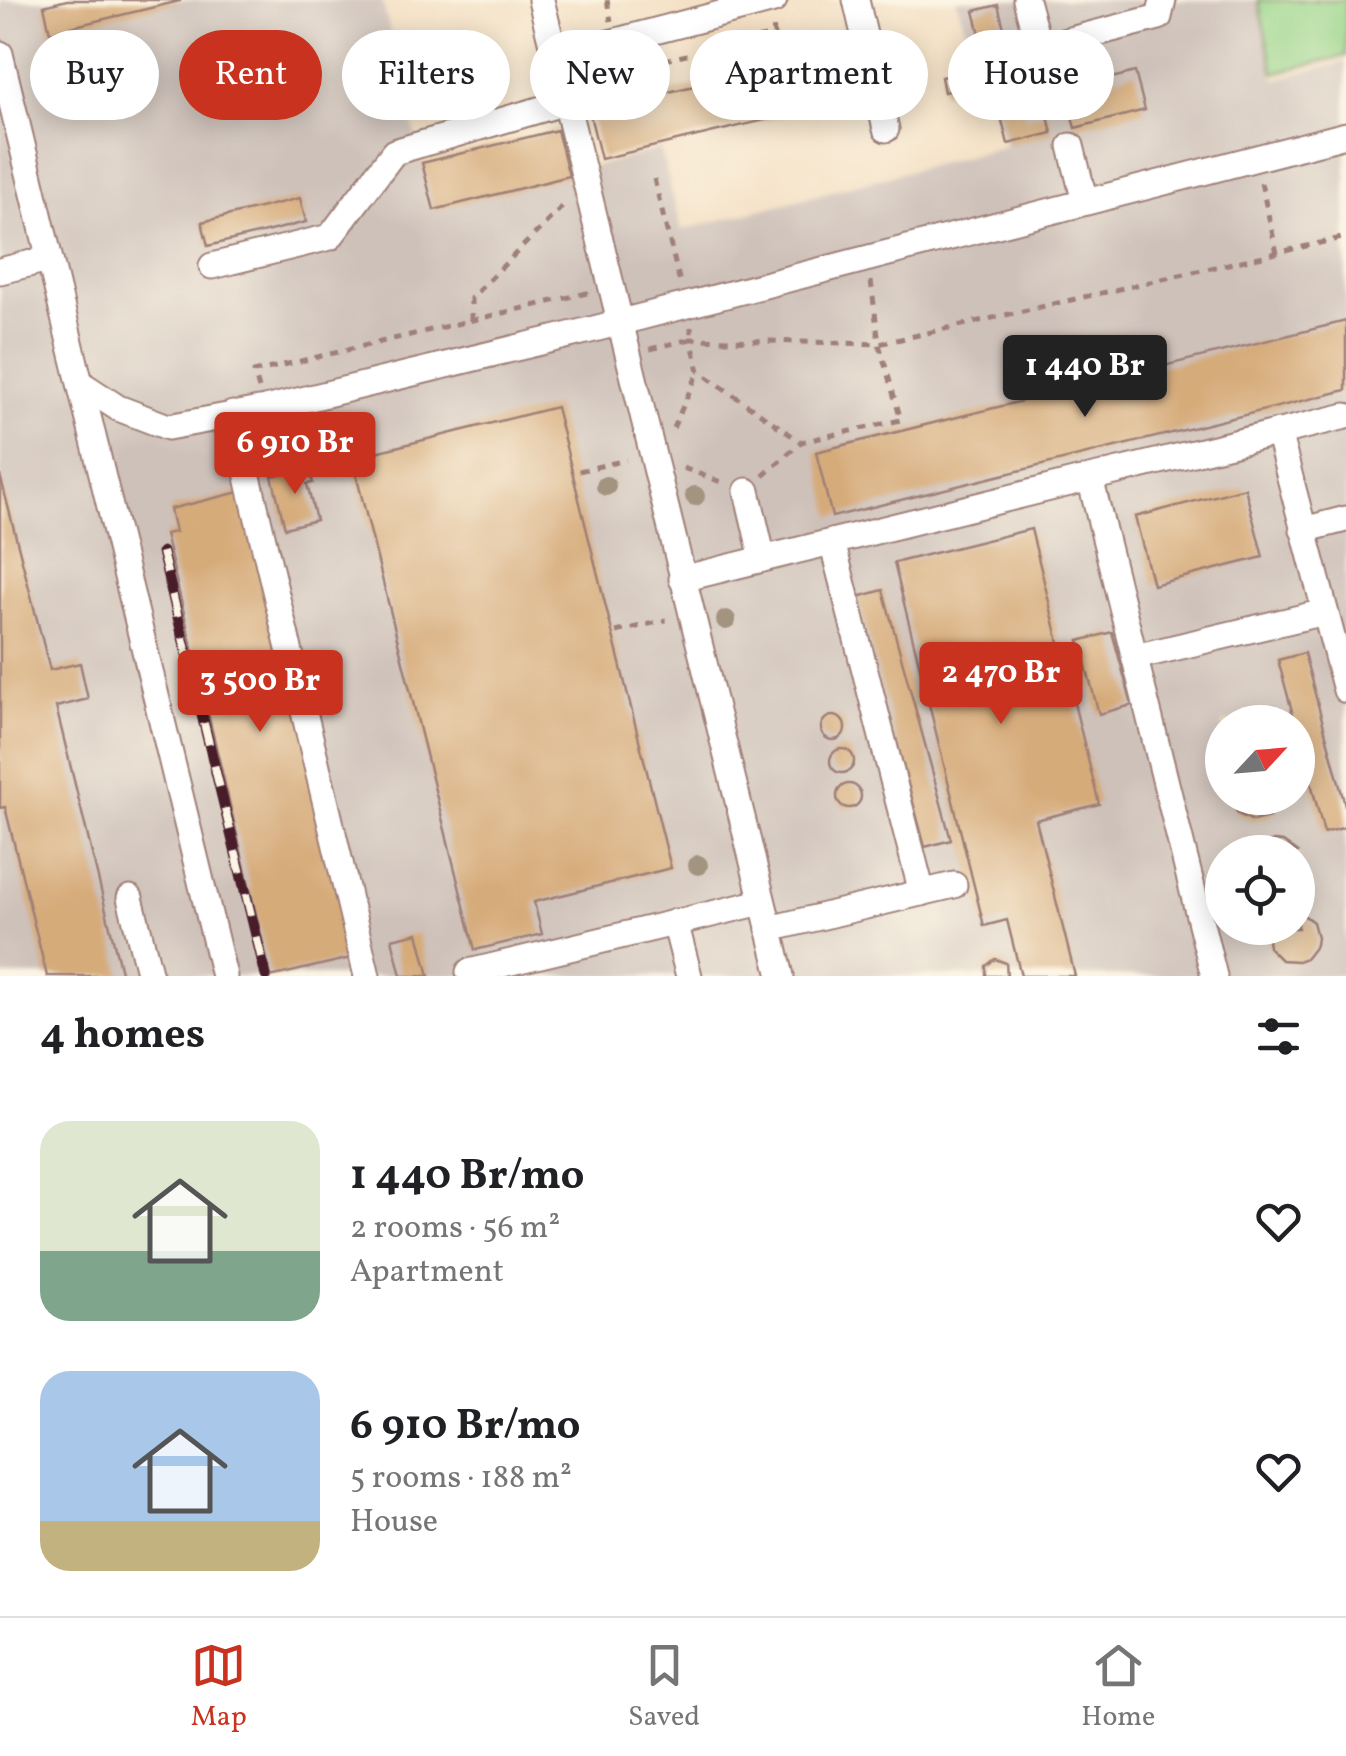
<!DOCTYPE html>
<meta charset="utf-8">
<style>
body{margin:0;font-family:Vollkorn,serif;background:#f6f6f6;color:#202124;height:100vh;display:flex;flex-direction:column;font-size:38px;white-space:nowrap}
*{box-sizing:border-box;margin:0}
p{font-size:32px;color:#757577}
.icon{flex:none;width:55px;height:55px;fill:none;stroke:currentColor;stroke-width:2;stroke-linecap:round;stroke-linejoin:round}
.map{position:relative;height:976px;overflow:hidden}
.drawer{display:flex;flex-direction:column;background:#fff;flex:1}
.drawer>*{flex:none}
.guide{position:absolute;left:30px;top:30px;width:1288px;height:90px;display:flex;gap:20px}
.needle{width:65px;rotate:64deg}
.fabs{position:absolute;left:1205px;top:705px;display:grid;gap:20px}
.fabs a{display:grid;place-items:center;width:110px;height:110px;border-radius:50%;background:#fff;box-shadow:0 5px 25px #0003;font-size:50px}
.price{position:absolute;translate:-50% -85px;padding:0 22px;border-radius:10px;background:#c8321e;color:#fff;font-size:32px;line-height:65px;filter:drop-shadow(0 2px 5px #0008)}
.price::after{content:'';position:absolute;left:50%;top:60px;width:30px;height:22px;margin-left:-15px;background:inherit;clip-path:polygon(0 0,100% 0,50% 100%)}
.price.active{background:#222;color:#fff}
ul{padding:0;list-style:none}
li{display:flex;align-items:center;gap:30px;height:250px;padding:0 40px}
li span{display:grid;place-items:center;flex:none;width:280px;height:200px;border-radius:30px;color:#555}
li>.icon{margin-inline-start:auto}
span .icon{width:120px;height:120px;fill:#fffc;stroke-width:1}
li b{font-size:42px}
h2{display:flex;justify-content:space-between;align-items:center;height:120px;padding:0 40px;font-size:42px}
.tag{padding:0 35px;border-radius:45px;background:#fff;box-shadow:0 5px 25px #0003;font-size:35px;line-height:90px}
.tag.active{background:#c8321e;color:#fff}
.tab-bar{display:flex;justify-content:space-around;align-items:center;height:140px;border-top:2px solid #e0e0e0;background:#fff;font-size:28px;color:#757577}
.tab-bar a{display:grid;justify-items:center;gap:5px}
.tab-bar .active{color:#c8321e}
.map>svg:first-child{display:block}
.industrial{fill:#cec1ba;fill-rule:evenodd}
.green{fill:#98d589;stroke:#717a5a;stroke-width:2.5}
.building{fill:#d6ab7a}
.lines{fill:none;stroke-linecap:round;stroke-linejoin:round}
.minor-casing{stroke:#9f8078;stroke-width:29}
.path{stroke:#9f8078;stroke-width:5;stroke-dasharray:8 8;stroke-linecap:butt}
.minor{stroke:#fff;stroke-width:25}
.rail-casing{stroke:#4a1f2b;stroke-width:11}
.rail{stroke:#fcf5e5;stroke-width:8;stroke-dasharray:22;stroke-linecap:butt}
.tree{fill:#a3947f}
</style>
<div class="map">
<svg width="1346" height="976" viewBox="0 0 1346 976">
<rect width="100%" height="100%" fill="#fcf5e5"/>
<filter id="ink" filterUnits="userSpaceOnUse"><feTurbulence type="fractalNoise" baseFrequency=".01" numOctaves="2"/><feDisplacementMap in="SourceGraphic" scale="20" xChannelSelector="R" yChannelSelector="G"/><feConvolveMatrix kernelMatrix="1 2 1 2 8 2 1 2 1" color-interpolation-filters="sRGB"/></filter>
<filter id="wash" filterUnits="userSpaceOnUse"><feTurbulence type="fractalNoise" baseFrequency=".0048" numOctaves="4" result="noise"/><feDisplacementMap in="SourceGraphic" scale="40" xChannelSelector="R" yChannelSelector="G"/><feGaussianBlur stdDeviation="2.25" result="paint"/><feColorMatrix in="noise" values="0 0 0 0 0 0 0 0 0 0 0 0 0 0 0 0 0 1.4 0 .05"/><feComposite in="paint" operator="in"/></filter>
<g filter="url(#wash)">
<rect width="100%" height="100%" fill="#f4e0c4"/>
<path class="industrial" d="M0 0H382L434 209 660 149 682 230 1005 146 956 0H1257L1275 79 1346 62V976H0ZM1222 722H1298V798H1222ZM1222 852H1298V928H1222Z"/>
<polygon class="green" points="1258,0 1346,0 1346,56 1274,73"/>
<g id="blocks">
<g class="building">
<polygon points="67,0 180,0 180,1 50,32 44,6"/>
<polygon points="998,5 1012,59 988,65 974,11"/>
<polygon points="832,53 844,101 601,159 589,111"/>
<polygon points="975,70 978,85 944,92 941,77"/>
<polygon points="1135,72 1145,110 1075,128 1065,90"/>
<polygon points="1018,92 1025,117 1047,112 1052,133 1008,144 996,97"/>
<polygon points="557,130 569,176 434,210 422,163"/>
<polygon points="300,198 306,222 208,246 202,222"/>
<polygon points="1346,321 1346,390 832,517 816,452"/>
<polygon points="556,407 671,868 534,902 542,934 475,950 352,458"/>
<polygon points="309,467 313,483 307,484 316,520 285,528 272,476"/>
<polygon points="0,475 50,670 80,663 88,699 56,707 122,976 47,976 5,807 0,808"/>
<polygon points="1245,488 1263,557 1153,585 1135,517"/>
<polygon points="239,492 244,515 254,513 359,956 274,976 271,976 165,534 175,532 170,509"/>
<polygon points="1031,529 1099,804 1036,820 1075,976 1021,976 1007,920 984,926 894,563"/>
<polygon points="883,590 951,840 925,847 858,597"/>
<polygon points="1112,632 1132,705 1099,714 1079,641"/>
<polygon points="1304,653 1346,809 1346,827 1324,833 1298,733 1298,722 1295,722 1278,660"/>
<circle cx="833" cy="728" r="12"/>
<circle cx="842" cy="761" r="12"/>
<circle cx="849" cy="796" r="12"/>
<polygon points="1230,798 1281,798 1276,811 1269,817 1253,821 1238,814"/>
<polygon points="1274,841 1283,842 1297,852 1254,852 1259,846"/>
<polygon points="1298,911 1313,922 1317,937 1316,945 1306,958 1298,961 1281,960 1269,948 1267,931 1268,928 1298,928"/>
<polygon points="418,933 429,976 401,976 392,939"/>
<polygon points="995,959 1006,963 1007,976 986,976 986,966"/>
</g>
</g>
</g>
<g filter="url(#ink)">
<use href="#blocks" fill-opacity="0" stroke="#9f8078" stroke-width="2.5"/>
<g class="lines">
<g class="minor-casing">
<g id="minor">
<polyline points="541,0 781,976"/>
<polyline points="856,0 886,129"/>
<polyline points="1026,0 1039,48 1159,17 1163,0"/>
<polyline points="0,54 224,976"/>
<polyline points="555,57 774,0"/>
<polyline points="1071,146 1085,202"/>
<polyline points="212,266 330,237 394,152 566,102"/>
<polyline points="0,271 48,259"/>
<polyline points="83,385 118,408 168,427 265,409 594,329 1346,135"/>
<polyline points="233,414 367,976"/>
<polyline points="1278,432 1346,690"/>
<polyline points="747,491 763,559"/>
<polyline points="1303,530 1346,519"/>
<polyline points="832,542 922,893"/>
<polyline points="682,579 1090,478"/>
<polyline points="1135,657 1325,612"/>
<polyline points="130,898 150,976"/>
<polyline points="675,922 689,976"/>
<polyline points="769,929 954,885"/>
<polyline points="469,972 762,902"/>
<polyline points="1214,976 1090,478 1346,416"/>
</g>
</g>
<g class="path">
<polyline points="607,0 611,21"/>
<polyline points="620,66 621,70 774,35 773,23"/>
<polyline points="654,179 680,283"/>
<polyline points="1261,183 1277,253"/>
<polyline points="871,281 879,344 901,420 801,442 699,371 691,339 879,344 1346,237"/>
<polyline points="471,321 471,298 566,203"/>
<polyline points="650,349 691,339 691,327"/>
<polyline points="259,389 254,372 587,293 587,297"/>
<polyline points="673,428 699,371"/>
<polyline points="270,434 273,448"/>
<polyline points="683,468 724,483"/>
<polyline points="579,471 626,460"/>
<polyline points="763,476 801,442"/>
<polyline points="616,632 666,620"/>
</g>
<use href="#minor" class="minor"/>
<g class="rail-casing">
<polyline id="rail" points="162,552 266,976"/>
</g>
<use href="#rail" class="rail"/>
</g>
<g class="tree">
<circle cx="606" cy="486" r="10"/>
<circle cx="695" cy="496" r="10"/>
<circle cx="726" cy="620" r="10"/>
<circle cx="698" cy="865" r="10"/>
</g>
</g>
</svg>
<div class="fabs">
<a><svg class="needle" viewBox="-14 -14 28 28"><path d="M0-13l5 13h-10z" fill="#e53935"/><path d="M0 13l5-13h-10z" fill="#757577"/></svg></a>
<a><svg class="icon" aria-label="locate" viewBox="0 0 24 24"><circle cx="12" cy="12" r="6"/><path d="M12 2v4M12 18v4M2 12h4M18 12h4"/></svg></a>
</div>
<b class="price active" style="left:1085px;top:420px">1 440 Br</b>
<b class="price" style="left:295px;top:497px">6 910 Br</b>
<b class="price" style="left:1001px;top:727px">2 470 Br</b>
<b class="price" style="left:260px;top:735px">3 500 Br</b>
<div class="guide">
<a class="tag">Buy</a>
<a class="tag active">Rent</a>
<a class="tag">Filters</a>
<a class="tag">New</a>
<a class="tag">Apartment</a>
<a class="tag">House</a>
</div>
</div>
<section class="drawer">
<h2>4 homes<svg class="icon" aria-label="filters" viewBox="0 0 24 24"><path d="M4 7h16M4 17h16"/><circle cx="9" cy="7" r="2"/><circle cx="15" cy="17" r="2"/></svg></h2>
<ul>
<li><span style="background:linear-gradient(#dfe7d0 65%,#7fa58c 0)"><svg class="icon" aria-label="home" viewBox="0 0 24 24"><path d="M3 11l9-7 9 7M6 9v11h12V9"/></svg></span><div><b>1 440 Br/mo</b><p>2 rooms · 56 m²</p><p>Apartment</p></div><svg class="icon" aria-label="heart" viewBox="0 0 24 24"><path d="M12 20l-8-8c-3-5 5-10 8-4 3-6 11-1 8 4z"/></svg></li>
<li><span style="background:linear-gradient(#a9c7e8 75%,#c2b280 0)"><svg class="icon" aria-label="home" viewBox="0 0 24 24"><path d="M3 11l9-7 9 7M6 9v11h12V9"/></svg></span><div><b>6 910 Br/mo</b><p>5 rooms · 188 m²</p><p>House</p></div><svg class="icon" aria-label="heart" viewBox="0 0 24 24"><path d="M12 20l-8-8c-3-5 5-10 8-4 3-6 11-1 8 4z"/></svg></li>
</ul>
</section>
<nav class="tab-bar">
<a class="active"><svg class="icon" aria-label="map" viewBox="0 0 24 24"><path d="M3 6l6-2 6 2 6-2v14l-6 2-6-2-6 2zM9 4v14M15 6v14"/></svg>Map</a>
<a><svg class="icon" aria-label="saved" viewBox="0 0 24 24"><path d="M7 4h10v16l-5-4-5 4z"/></svg>Saved</a>
<a><svg class="icon" aria-label="home" viewBox="0 0 24 24"><path d="M3 11l9-7 9 7M6 9v11h12V9"/></svg>Home</a>
</nav>
